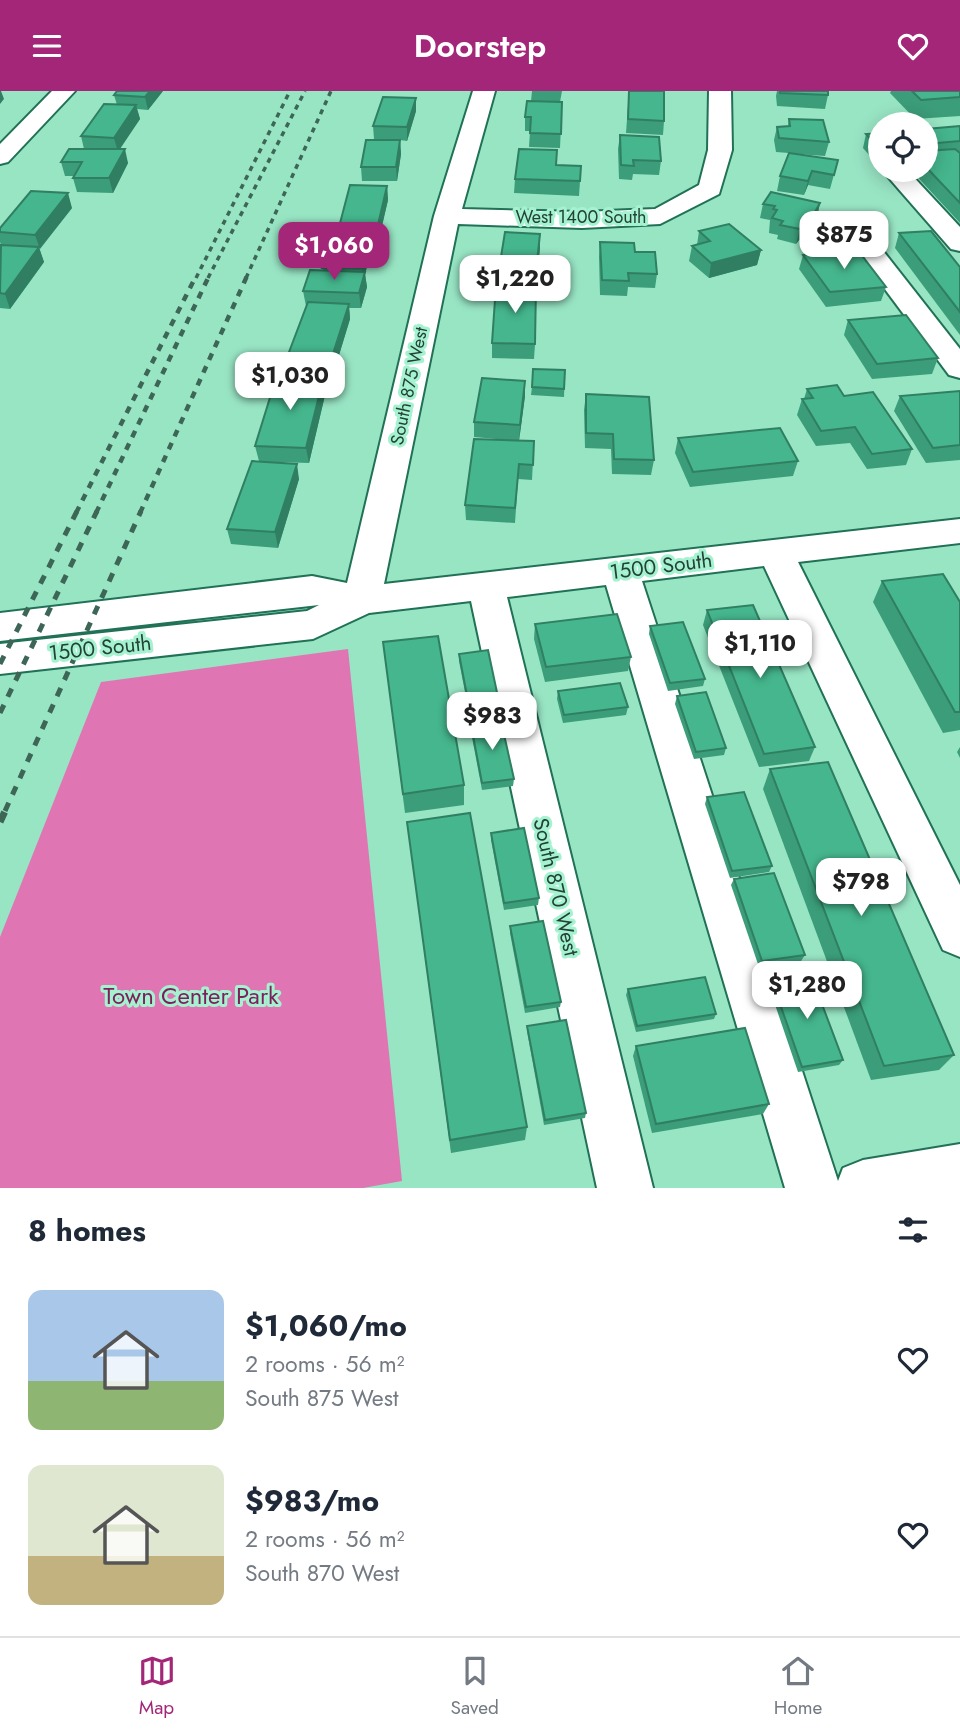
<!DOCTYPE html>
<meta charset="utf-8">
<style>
body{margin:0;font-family:Jost,sans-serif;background:#f2f2f3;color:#1f2937;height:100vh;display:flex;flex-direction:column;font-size:26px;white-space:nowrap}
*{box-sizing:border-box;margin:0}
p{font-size:23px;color:#747a83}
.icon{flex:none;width:38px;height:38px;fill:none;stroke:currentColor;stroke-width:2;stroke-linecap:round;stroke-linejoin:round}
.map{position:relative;height:1097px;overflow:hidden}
.details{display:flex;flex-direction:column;background:#fff;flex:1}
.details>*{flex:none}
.buttons{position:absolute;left:868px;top:21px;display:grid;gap:14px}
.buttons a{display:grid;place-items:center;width:70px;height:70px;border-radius:50%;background:#fff;box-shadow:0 4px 18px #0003;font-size:35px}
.price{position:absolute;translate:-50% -60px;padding:0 16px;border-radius:14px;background:#fff;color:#222;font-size:23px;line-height:46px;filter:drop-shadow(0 2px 4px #0008)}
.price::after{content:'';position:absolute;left:50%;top:42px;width:21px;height:16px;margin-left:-10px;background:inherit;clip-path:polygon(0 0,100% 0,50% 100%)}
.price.on{background:#a42678;color:#fff}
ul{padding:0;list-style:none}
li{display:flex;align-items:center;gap:21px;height:175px;padding:0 28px}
li span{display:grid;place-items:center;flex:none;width:196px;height:140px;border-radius:14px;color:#555}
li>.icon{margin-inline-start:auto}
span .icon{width:84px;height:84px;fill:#fffc;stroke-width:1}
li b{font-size:30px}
h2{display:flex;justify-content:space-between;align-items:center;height:84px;padding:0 28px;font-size:30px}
header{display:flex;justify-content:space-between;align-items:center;height:91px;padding:0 28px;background:#a42678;color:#fff;font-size:32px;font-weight:600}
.tab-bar{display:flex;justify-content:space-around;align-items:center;height:98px;border-top:2px solid #e0e1e3;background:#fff;font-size:19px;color:#747a83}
.tab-bar a{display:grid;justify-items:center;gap:4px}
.tab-bar .on{color:#a42678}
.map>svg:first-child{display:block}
.green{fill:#df76b3}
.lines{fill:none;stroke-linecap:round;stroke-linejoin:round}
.minor-casing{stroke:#217156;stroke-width:4}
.minor{fill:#fff;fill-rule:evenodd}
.rail-far3{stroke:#3d6656;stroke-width:3.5;stroke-dasharray:5 5;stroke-linecap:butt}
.rail-far2{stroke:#3d6656;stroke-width:4.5;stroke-dasharray:7 7;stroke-linecap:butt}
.rail-far1{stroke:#3d6656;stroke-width:5;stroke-dasharray:9 9;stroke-linecap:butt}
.rail{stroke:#3d6656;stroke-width:7;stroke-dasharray:11 11;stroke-linecap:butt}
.wall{fill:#3b9d79}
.shaded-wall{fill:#307f63}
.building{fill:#45b68d;stroke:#307f63;stroke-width:2}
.labels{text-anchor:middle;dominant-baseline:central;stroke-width:6;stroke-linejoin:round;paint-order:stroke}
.far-street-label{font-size:18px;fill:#234236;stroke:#a5f2d1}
.street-label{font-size:21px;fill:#234236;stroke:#a5f2d1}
.near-park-label{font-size:24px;fill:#7d1f5b;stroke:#a5f2d1}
</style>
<header><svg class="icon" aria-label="menu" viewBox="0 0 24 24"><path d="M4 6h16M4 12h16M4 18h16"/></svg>Doorstep<svg class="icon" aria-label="heart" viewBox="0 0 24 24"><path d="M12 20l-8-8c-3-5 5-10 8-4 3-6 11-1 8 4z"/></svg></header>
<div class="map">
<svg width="960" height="1097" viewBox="0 0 960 1097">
<rect width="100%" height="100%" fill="#98e5c4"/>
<polygon class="green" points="348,558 402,1090 363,1097 0,1097 0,846 101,591"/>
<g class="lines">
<g class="minor-casing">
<g id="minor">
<polygon points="52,0 75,0 8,71 0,73 0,53"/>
<polygon points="473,0 495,0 462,118 582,121 655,118 699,94 708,59 709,0 731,0 732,59 719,103 660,133 582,137 458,133 384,493 960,428 960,452 798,471 960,794 960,866 943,859 764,475 642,490 838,1090 843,1077 863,1069 960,1053 960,1097 785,1097 606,494 507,506 653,1097 597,1097 471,510 369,522 313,548 0,583 0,553 307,520 319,514 0,550 0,522 312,485 347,492 434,125"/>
<polygon points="882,79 907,79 960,136 960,160 951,158"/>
<polygon points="871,154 880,156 960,258 960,287 949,284 858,162 862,156"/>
</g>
</g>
<use href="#minor" class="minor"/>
<g class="rail-far3">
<polyline points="196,187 290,0"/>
<polyline points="208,187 305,0"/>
<polyline points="246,187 331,0"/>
</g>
<g class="rail-far2">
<polyline points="76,422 196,185"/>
<polyline points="96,422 209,185"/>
<polyline points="140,422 247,185"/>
</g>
<g class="rail-far1">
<polyline points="0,573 77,420"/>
<polyline points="0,622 97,420"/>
<polyline points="5,720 141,420"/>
</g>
<polyline class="rail" points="0,731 6,718"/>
</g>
<g class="wall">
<polygon points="163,0 148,19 137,18 140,28 119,58 128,72 113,102 77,101 73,87 74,85 65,85 61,71 84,58 81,45 117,14 114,4"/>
<polygon points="532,0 562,0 560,11 562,11 560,57 529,56 530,40 525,40 525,26 531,10"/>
<polygon points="629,0 664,30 663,44 626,42"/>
<polygon points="777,0 828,0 828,4 825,18 777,15 776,5"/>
<polygon points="891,0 960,0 960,25 915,28 890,2"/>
<polygon points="416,7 416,20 407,50 400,49 401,63 397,90 362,90 361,76 374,48 373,35"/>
<polygon points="789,28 829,51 825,65 797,63 838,69 830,98 808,94 804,104 777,100 780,85 789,62 776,61 774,49 777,36 788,35"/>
<polygon points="960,35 960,132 911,79 926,79 926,38"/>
<polygon points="880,42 880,70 875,71 863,57 866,43"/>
<polygon points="620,44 661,70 659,84 633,83 632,89 619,88 618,58"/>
<polygon points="556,74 580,90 579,105 514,102 515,88"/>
<polygon points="387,95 388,109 378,152 369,152 370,165 365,183 367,196 361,217 349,217 350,228 332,287 324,287 326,300 309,372 277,371 299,388 278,457 231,453 227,438 259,370 255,355 289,284 286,269 306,215 303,200 323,179 322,177 340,150 339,136"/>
<polygon points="820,112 817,126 803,150 799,149 796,153 777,148 778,144 769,142 770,129 760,127 763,113"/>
<polygon points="72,117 39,158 44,171 10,218 0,217 0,155 1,154 0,151 0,137"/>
<polygon points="699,140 761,159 757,174 709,187 689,170 692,155 697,154"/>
<polygon points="899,142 960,176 960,244 895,157"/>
<polygon points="600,151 635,161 657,183 655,197 628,196 627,205 600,204 599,166"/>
<polygon points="540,157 536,194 499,192 499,178"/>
<polygon points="803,164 886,196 881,210 826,216 799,178"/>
<polygon points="848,229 938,267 932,283 872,288 844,244"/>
<polygon points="492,252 535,253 534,268 492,267"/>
<polygon points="565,279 564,306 531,304 532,296"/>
<polygon points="807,298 844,305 912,358 906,374 867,378 850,352 816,355 797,324 802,308 804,308"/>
<polygon points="960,300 960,369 926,372 894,320 900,305"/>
<polygon points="586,303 654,369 651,384 612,383 611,358 585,357 584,319"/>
<polygon points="525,305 519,350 474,346 474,331"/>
<polygon points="678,347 798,370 793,385 690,396 675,362"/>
<polygon points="534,350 532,389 518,388 515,432 466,429 465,414"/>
<polygon points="882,490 960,511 960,639 943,642 873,511"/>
<polygon points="707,519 815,656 809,670 759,676 703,534"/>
<polygon points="535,533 631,566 628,580 545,591 534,548"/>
<polygon points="650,535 705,588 703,595 668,600 649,543"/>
<polygon points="383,551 464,694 464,714 405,722"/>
<polygon points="459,563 499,611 498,618 469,622 459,570"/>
<polygon points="558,600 628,616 626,624 563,632 557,608"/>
<polygon points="677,605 726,657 724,664 694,668 675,613"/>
<polygon points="471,634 514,688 513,695 482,699 471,641"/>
<polygon points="960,656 960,667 957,661"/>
<polygon points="770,678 954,964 939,979 871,989 763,698"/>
<polygon points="707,706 772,775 769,781 730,787 705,713"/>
<polygon points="407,731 527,1036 525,1049 451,1062"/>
<polygon points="491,742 539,807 538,814 504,819 491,749"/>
<polygon points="734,788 805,864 801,870 759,876 731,794"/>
<polygon points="510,835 561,911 560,916 525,922 510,842"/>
<polygon points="772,890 843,969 839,974 798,981 769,896"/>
<polygon points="628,898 716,923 714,928 636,941 626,904"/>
<polygon points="527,935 586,1022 585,1027 544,1034 527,940"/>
<polygon points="636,955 769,1013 763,1023 652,1042 633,965"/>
</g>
<g class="shaded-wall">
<polygon points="0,0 1,0 4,8 0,13"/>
<polygon points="150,0 163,0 148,19 145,6"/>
<polygon points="416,7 416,20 407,50 407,36"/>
<polygon points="136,14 140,28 118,61 114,47"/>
<polygon points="400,49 401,63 397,90 396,76"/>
<polygon points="125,58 128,72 113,102 109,87"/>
<polygon points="812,80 808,94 804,104 808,90"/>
<polygon points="387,95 388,109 378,152 377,138"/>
<polygon points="68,102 72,117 40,158 35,144"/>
<polygon points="820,112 817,126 803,150 807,135"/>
<polygon points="802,134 799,149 796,153 800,138"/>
<polygon points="540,143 540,157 536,194 536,180"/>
<polygon points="369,151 370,165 365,183 367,196 361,217 359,202 363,190 361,178"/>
<polygon points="39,156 44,171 10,218 5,203"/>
<polygon points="761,159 757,174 709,187 711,172"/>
<polygon points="349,213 350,228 332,287 330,272"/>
<polygon points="324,285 326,300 309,372 306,357"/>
<polygon points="525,290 525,305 519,350 520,334"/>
<polygon points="297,373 299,388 278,457 275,441"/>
</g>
<g class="building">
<polygon points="117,0 150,0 145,6 114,4"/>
<polygon points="629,0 664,0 664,30 628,28"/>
<polygon points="780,0 828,0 828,4 780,2"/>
<polygon points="912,0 960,0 960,6 921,9"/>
<polygon points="383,6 416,7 407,36 373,35"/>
<polygon points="527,10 562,11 561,43 530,42 531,26 525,26"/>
<polygon points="104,13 136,14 114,47 81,45"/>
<polygon points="789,28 823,29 829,51 779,47 777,36 790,35"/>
<polygon points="960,35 960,50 926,53 926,38"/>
<polygon points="880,42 880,56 879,57 866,43"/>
<polygon points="620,44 659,46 661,70 633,69 634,75 621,74"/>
<polygon points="366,49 400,49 396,76 361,76"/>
<polygon points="69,58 125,58 109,87 73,87 82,71 61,71"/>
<polygon points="519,58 557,59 556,74 581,75 580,90 515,88"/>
<polygon points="955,58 960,62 960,112 926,76 926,60"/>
<polygon points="789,62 838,69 834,84 812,80 808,90 780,85"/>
<polygon points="350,94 387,95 377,138 339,136"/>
<polygon points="31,100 68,102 35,144 0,141 0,137"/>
<polygon points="771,101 820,112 807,135 802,134 800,138 780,134 783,130 772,127 777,119 773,118 775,115 763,113"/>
<polygon points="729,133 761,159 711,172 692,155 710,150 699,140"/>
<polygon points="931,140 960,176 960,221 899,142"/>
<polygon points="505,141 540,143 536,180 499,178"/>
<polygon points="331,150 369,151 361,178 322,177"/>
<polygon points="600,151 634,152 635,161 655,161 657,183 628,182 629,190 602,189"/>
<polygon points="1,154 39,156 5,203 0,202"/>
<polygon points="857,158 886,196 830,201 803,164"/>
<polygon points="310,179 365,181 359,202 303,200"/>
<polygon points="496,194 536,195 535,253 492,252"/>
<polygon points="308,211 349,213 330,272 286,269"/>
<polygon points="906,224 938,267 877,273 848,229"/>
<polygon points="533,278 565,279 564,298 532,296"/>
<polygon points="277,284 324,285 306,357 255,355"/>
<polygon points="482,287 525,290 520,334 474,331"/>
<polygon points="837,294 844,305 873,301 912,358 872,363 855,336 821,340 802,308 813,307 807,298"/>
<polygon points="960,300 960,354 933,357 900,305"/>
<polygon points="586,303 649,306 654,369 614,368 613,343 586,342"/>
<polygon points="780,337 798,370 693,381 678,347"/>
<polygon points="474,348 534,350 533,374 519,373 515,417 465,414"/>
<polygon points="252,370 297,373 275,441 227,438"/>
<polygon points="943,483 960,511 960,621 955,621 882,490"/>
<polygon points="753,514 815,656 764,663 707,519"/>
<polygon points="617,523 631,566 546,576 535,533"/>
<polygon points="683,531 705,588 670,592 650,535"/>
<polygon points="438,545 464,694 403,703 383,551"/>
<polygon points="488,559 499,611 469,615 459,563"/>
<polygon points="620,592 628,616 564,624 558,600"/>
<polygon points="706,601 726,657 696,661 677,605"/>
<polygon points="501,630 514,688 482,692 471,634"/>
<polygon points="828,671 954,964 884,975 770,678"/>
<polygon points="744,701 772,775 732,780 707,706"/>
<polygon points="470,722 527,1036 450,1049 407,731"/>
<polygon points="524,737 539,807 504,812 491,742"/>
<polygon points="774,782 805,864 762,870 734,788"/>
<polygon points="543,830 561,911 526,916 510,835"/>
<polygon points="811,884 843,969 802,976 772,890"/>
<polygon points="705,886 716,923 637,935 628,898"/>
<polygon points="566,929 586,1022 545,1029 527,935"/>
<polygon points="745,937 769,1013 656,1033 636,955"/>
</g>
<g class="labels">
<g class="far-street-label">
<text x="581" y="126">West 1400 South</text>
<text transform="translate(409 295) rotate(-78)">South 875 West</text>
</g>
<g class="street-label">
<text transform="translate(661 475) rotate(-7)">1500 South</text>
<text transform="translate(100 557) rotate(-6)">1500 South</text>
<text transform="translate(556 796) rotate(77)">South 870 West</text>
</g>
<g class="near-park-label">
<text x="191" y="904">Town Center Park</text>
</g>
</g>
</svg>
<div class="buttons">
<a><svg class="icon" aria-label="locate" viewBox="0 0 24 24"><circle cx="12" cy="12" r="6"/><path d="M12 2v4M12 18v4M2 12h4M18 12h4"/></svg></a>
</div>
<b class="price" style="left:844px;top:180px">$875</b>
<b class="price on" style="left:334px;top:191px">$1,060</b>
<b class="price" style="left:515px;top:224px">$1,220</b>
<b class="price" style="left:290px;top:321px">$1,030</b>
<b class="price" style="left:760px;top:589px">$1,110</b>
<b class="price" style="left:492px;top:661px">$983</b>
<b class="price" style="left:861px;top:827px">$798</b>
<b class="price" style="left:807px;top:930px">$1,280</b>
</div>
<section class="details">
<h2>8 homes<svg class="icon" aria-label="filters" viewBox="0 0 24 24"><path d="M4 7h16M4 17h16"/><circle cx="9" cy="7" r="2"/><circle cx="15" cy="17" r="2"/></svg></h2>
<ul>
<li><span style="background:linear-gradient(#a9c7e8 65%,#8fb573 0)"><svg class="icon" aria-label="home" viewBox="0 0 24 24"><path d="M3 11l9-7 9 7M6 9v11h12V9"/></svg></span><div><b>$1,060/mo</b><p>2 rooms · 56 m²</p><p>South 875 West</p></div><svg class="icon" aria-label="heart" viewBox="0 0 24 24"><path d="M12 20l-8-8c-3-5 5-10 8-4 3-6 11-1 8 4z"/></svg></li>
<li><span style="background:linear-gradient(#dfe7d0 65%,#c2b280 0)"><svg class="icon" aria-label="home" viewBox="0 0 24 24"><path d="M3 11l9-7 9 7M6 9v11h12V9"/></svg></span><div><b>$983/mo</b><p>2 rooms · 56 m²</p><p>South 870 West</p></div><svg class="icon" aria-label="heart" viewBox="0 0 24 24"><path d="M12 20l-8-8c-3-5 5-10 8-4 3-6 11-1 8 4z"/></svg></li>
</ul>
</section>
<nav class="tab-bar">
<a class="on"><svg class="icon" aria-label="map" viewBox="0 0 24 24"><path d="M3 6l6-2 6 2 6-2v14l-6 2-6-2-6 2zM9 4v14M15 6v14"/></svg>Map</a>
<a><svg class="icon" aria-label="saved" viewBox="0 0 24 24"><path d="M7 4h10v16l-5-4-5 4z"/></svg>Saved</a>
<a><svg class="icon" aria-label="home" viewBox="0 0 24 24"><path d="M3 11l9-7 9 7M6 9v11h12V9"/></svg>Home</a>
</nav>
